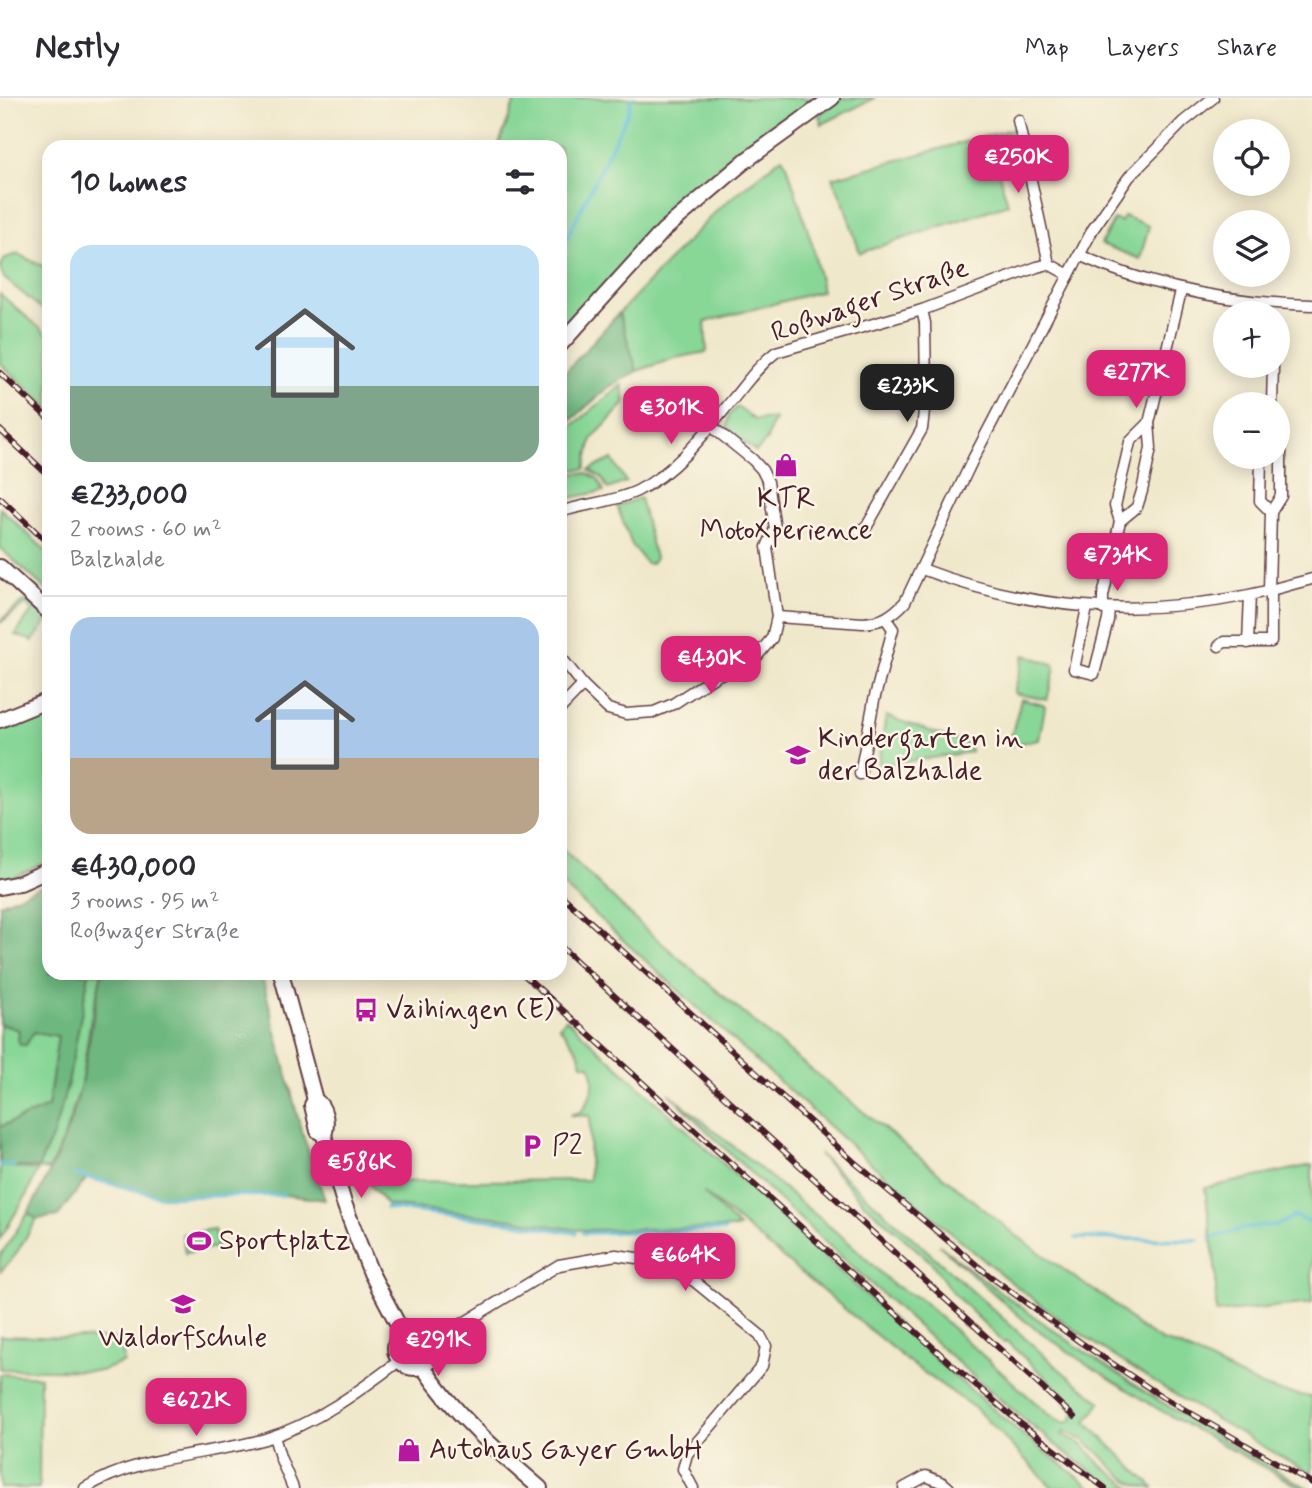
<!DOCTYPE html>
<meta charset="utf-8">
<style>
body{margin:0;font-family:Mynerve,sans-serif;background:#f2f2f3;color:#2b2b33;height:100vh;display:flex;flex-direction:column;font-size:26px;white-space:nowrap}
*{box-sizing:border-box;margin:0}
p{font-size:23px;color:#7c7c81}
.icon{flex:none;width:38px;height:38px;fill:none;stroke:currentColor;stroke-width:2;stroke-linecap:round;stroke-linejoin:round}
.map{position:relative;flex:1;overflow:hidden}
.details{position:absolute;left:42px;top:42px;width:525px;height:840px;display:flex;flex-direction:column;background:#fff;border-radius:21px;box-shadow:0 4px 18px #0003}
.details>*{flex:none}
.fabs{position:absolute;left:1213px;top:21px;display:grid;gap:14px}
.fabs a{display:grid;place-items:center;width:77px;height:77px;border-radius:50%;background:#fff;box-shadow:0 4px 18px #0003;font-size:35px}
.price{position:absolute;translate:-50% -60px;padding:0 16px;border-radius:14px;background:#db2777;color:#fff;font-size:23px;line-height:46px;filter:drop-shadow(0 2px 4px #0008)}
.price::after{content:'';position:absolute;left:50%;top:42px;width:21px;height:16px;margin-left:-10px;background:inherit;clip-path:polygon(0 0,100% 0,50% 100%)}
.price.on{background:#222;color:#fff}
ul{padding:0;list-style:none}
li{display:grid;align-content:center;gap:14px;height:371px;padding:0 28px}
li+li{border-top:2px solid #e1e1e2}
li span{display:grid;place-items:center;height:217px;border-radius:21px;color:#555}
li>.icon{margin-inline-start:auto}
span .icon{width:126px;height:126px;fill:#fffc;stroke-width:1}
li b{font-size:30px}
h2{display:flex;justify-content:space-between;align-items:center;height:84px;padding:0 28px;font-size:30px}
header{display:flex;align-items:center;gap:42px;box-sizing:border-box;height:98px;padding:0 35px;background:#fff;border-bottom:2px solid #e1e1e2}
header strong{font-size:33px}
nav{display:flex;gap:38px;margin-inline-start:auto;font-size:24px}
.map>svg:first-child{display:block}
.green{fill:#88d797;stroke:#697b61;stroke-width:2}
.forest{fill:#6eb880;stroke:#5c6c56;stroke-width:2}
.lines{fill:none;stroke-linecap:round;stroke-linejoin:round}
.stream{stroke:#5cbdda;stroke-width:3.5}
.street-casing{stroke:#633d43;stroke-width:13}
.secondary-casing{stroke:#633d43;stroke-width:18}
.street{stroke:#fff;stroke-width:10}
.secondary{stroke:#fff;stroke-width:14}
.rail-casing{stroke:#4a1f2b;stroke-width:6}
.rail{stroke:#fcf5e5;stroke-width:3.5;stroke-dasharray:10;stroke-linecap:butt}
.labels{text-anchor:middle;dominant-baseline:central;stroke-width:5;stroke-linejoin:round;paint-order:stroke}
.street-label{font-size:28px;fill:#4a1f2b;stroke:#fcf5e5}
.poi-label{font-size:28px;fill:#4a1f2b;stroke:#fcf5e5;text-anchor:start}
</style>
<header>
<strong>Nestly</strong>
<nav><a>Map</a><a>Layers</a><a>Share</a></nav>
</header>
<div class="map">
<svg width="1312" height="1390" viewBox="0 0 1312 1390">
<rect width="100%" height="100%" fill="#fcf5e5"/>
<filter id="ink" filterUnits="userSpaceOnUse"><feTurbulence type="fractalNoise" baseFrequency=".0143" numOctaves="2"/><feDisplacementMap in="SourceGraphic" scale="14" xChannelSelector="R" yChannelSelector="G"/><feConvolveMatrix kernelMatrix="1 2 1 2 8 2 1 2 1" color-interpolation-filters="sRGB"/></filter>
<filter id="wash" filterUnits="userSpaceOnUse"><feTurbulence type="fractalNoise" baseFrequency=".00686" numOctaves="4" result="noise"/><feDisplacementMap in="SourceGraphic" scale="28" xChannelSelector="R" yChannelSelector="G"/><feGaussianBlur stdDeviation="1.57" result="paint"/><feColorMatrix in="noise" values="0 0 0 0 0 0 0 0 0 0 0 0 0 0 0 0 0 1.4 0 .05"/><feComposite in="paint" operator="in"/></filter>
<g filter="url(#wash)">
<rect width="100%" height="100%" fill="#f0e8cb"/>
<g class="green">
<polygon points="516,0 817,0 725,65 660,125 560,236 560,49 498,49"/>
<polygon points="842,0 875,0 822,26 819,17"/>
<polygon points="1016,30 1021,54 995,62 1008,106 860,155 843,103 832,80"/>
<polygon points="782,59 787,67 813,149 822,193 705,224 707,254 675,260 637,273 619,215 718,111"/>
<polygon points="1124,118 1149,128 1140,161 1101,146 1114,121 1121,124"/>
<polygon points="17,156 49,171 49,217 4,180 0,170 5,160"/>
<polygon points="0,196 49,238 49,311 0,265"/>
<polygon points="622,287 625,305 592,341 585,371 560,372 560,338"/>
<polygon points="737,309 755,322 775,320 775,323 772,325 767,342 756,354 727,331 729,317"/>
<polygon points="612,361 626,384 608,391 601,379 589,372"/>
<polygon points="587,375 598,381 604,393 560,402 560,376"/>
<polygon points="640,400 655,460 652,466 646,465 632,447 617,408"/>
<polygon points="0,410 49,456 49,494 0,450"/>
<polygon points="24,503 30,503 49,520 49,524 47,523 33,543 15,537 32,513 26,506 0,525 0,523"/>
<polygon points="1024,557 1053,566 1055,570 1047,602 1014,595"/>
<polygon points="1021,601 1043,607 1045,609 1039,642 1009,647"/>
<polygon points="49,613 49,763 12,780 0,780 0,630 21,620"/>
<polygon points="886,618 970,647 971,654 878,668"/>
<path d="M560 749 644 830 777 944 1017 1138 1078 1182 1112 1204 1136 1227 1162 1243 1181 1249 1259 1287 1277 1293 1312 1299V1376C1205 1316 1097 1254 1001 1176 915 1106 833 1032 751 958 687 900 623 843 560 784Z"/>
<polygon points="89,875 102,875 91,919 81,986 64,1039 49,1072 38,1070 53,1037 68,985"/>
<path d="M566 921 943 1268 1016 1331 1092 1390H1053L976 1311 909 1264 703 1094 739 1130 577 1132 511 1121 387 1107 368 1084 589 1082 590 1018 570 1017 581 1014C592 998 597 985 590 967L582 966 578 953 559 928Z"/>
<polygon points="0,926 19,932 18,943 26,947 33,934 58,938 48,1009 0,1029"/>
<path d="M669 995 853 1148 893 1187 920 1201 1048 1316C1057 1319 1061 1329 1072 1322L1074 1313 1063 1300 1065 1297 1006 1243 1004 1245 952 1194 931 1164 864 1105 819 1056 1065 1276 1101 1304 1086 1324 1154 1390C1123 1390 1108 1360 1085 1343 1078 1339 1071 1337 1065 1333L1062 1336 1083 1347 1101 1367 1132 1390H1115C1034 1335 962 1269 890 1203 815 1135 740 1067 669 995Z"/>
<polygon points="1312,1067 1312,1205 1216,1215 1216,1176 1205,1090"/>
<polygon points="0,1068 38,1072 26,1098 0,1141"/>
<polygon points="28,1115 37,1121 14,1159 0,1174 0,1158"/>
<polygon points="214,1131 217,1149 185,1155 182,1136"/>
<path d="M939 1147C1055 1239 1178 1319 1308 1390H1301L1158 1311 1079 1261 1024 1222Z"/>
<polygon points="0,1238 121,1241 124,1264 101,1273 0,1271"/>
<polygon points="0,1276 40,1279 39,1390 0,1390"/>
</g>
<g class="forest">
<polygon points="619,215 637,273 609,289 560,332 560,280"/>
<polygon points="49,785 49,875 89,875 68,985 53,1037 38,1070 0,1067 0,1029 48,1009 58,938 34,934 26,947 21,947 18,943 19,932 0,926 0,806"/>
<path d="M102 875H261L300 1028 325 1102 284 1097 161 1099 87 1080 58 1118 37 1121 28 1115C50 1076 71 1031 81 986 89 949 93 912 102 875Z"/>
</g>
<g class="lines">
<g class="stream">
<polyline points="560,154 628,15 632,0"/>
<polyline points="0,1067 14,1068"/>
<polyline points="74,1076 161,1098 284,1097"/>
<polyline points="386,1110 510,1124 576,1135"/>
<polyline points="583,1135 725,1132"/>
<polyline points="1076,1140 1198,1142"/>
<polyline points="1212,1140 1250,1129 1278,1127 1294,1118 1307,1123 1312,1121"/>
</g>
</g>
</g>
<g filter="url(#ink)">
<g class="lines">
<g class="street-casing">
<g id="street">
<polyline points="1018,22 1049,166"/>
<path d="M1079 157C1154 191 1230 205 1312 207"/>
<polyline points="1272,306 1273,268"/>
<polyline points="1261,359 1260,403 1271,414"/>
<path d="M560 414C586 405 612 405 637 393 676 374 706 334 733 301 747 284 759 267 776 254L922 212 1037 169 1049 166 1069 177"/>
<polyline points="1120,423 1115,408 1130,344 1149,325 1181,193"/>
<polyline points="859,433 867,428 922,331 926,295 925,225 922,212"/>
<path d="M922 471C1030 512 1136 520 1249 497 1270 493 1291 486 1312 481"/>
<polyline points="1269,492 1271,414 1281,398 1281,329 1278,324"/>
<polyline points="1087,510 1074,571 1094,576 1108,522 1109,511"/>
<polyline points="1103,511 1103,498 1120,423 1137,409 1142,393 1151,350 1149,325"/>
<path d="M777 519 863 525C882 524 892 518 905 504L973 361 1093 131 1129 79 1183 24 1213 0"/>
<polyline points="1248,545 1250,497"/>
<polyline points="1219,548 1224,544 1271,544 1271,491"/>
<polyline points="560,558 583,587 608,611 626,616 654,614 673,606 716,578 753,563 772,540 777,519 767,449 775,431 768,384 762,372 753,362 711,328"/>
<polyline points="560,611 583,587"/>
<polyline points="860,676 874,602 893,531 886,521"/>
<polyline points="434,1243 559,1167 616,1157 657,1163 694,1183 760,1237 766,1248 762,1268 687,1356 683,1371 693,1390"/>
<polyline points="274,1338 280,1359 293,1390"/>
<path d="M85 1390C140 1357 204 1358 265 1341 315 1326 358 1294 399 1263"/>
<polyline points="904,1390 926,1378 943,1385 949,1390"/>
</g>
</g>
<g class="secondary-casing">
<g id="secondary">
<polyline points="560,247 664,132 745,63 832,0"/>
<polyline points="0,469 49,514"/>
<polyline points="0,622 49,602"/>
<polyline points="0,789 20,785 49,772"/>
<path d="M281 875 315 1002C326 1009 328 1026 324 1037"/>
<polyline points="315,1002 312,1007 318,1033 324,1037 344,1105 359,1145 371,1175 402,1234"/>
<circle cx="415" cy="1250" r="20"/>
<path d="M423 1269C454 1316 498 1354 540 1390"/>
</g>
</g>
<use href="#street" class="street"/>
<use href="#secondary" class="secondary"/>
<g class="rail-casing">
<g id="rail">
<polyline points="0,275 49,321"/>
<polyline points="0,332 49,378"/>
<polyline points="0,400 49,446"/>
<polyline points="560,796 853,1063 991,1179 1080,1244 1161,1298 1312,1385"/>
<polyline points="560,848 1074,1319"/>
<polyline points="522,875 948,1263 1021,1326 1105,1390"/>
</g>
</g>
<use href="#rail" class="rail"/>
</g>
</g>
<defs>
<g id="shop-bare" transform="scale(1.89)"><path d="M-5-2.5h2.3a2.7 3.5 0 0 1 5.4 0H5L5.5 6h-11ZM-1.5-2.5h3a1.5 2.3 0 0 0-3 0Z" fill="#b5179e" stroke="#fcf5e5" stroke-width="2.5" paint-order="stroke"/></g>
<g id="school-bare" transform="scale(1.89)"><path d="M0-5L7-2L0 1L-7-2ZM-4 1L0 2.5L4 1V4Q0 6-4 4Z" fill="#b5179e" stroke="#fcf5e5" stroke-width="2.5" paint-order="stroke"/></g>
<g id="bus-bare" transform="scale(1.89)"><path d="M-5-6H5V4H4V6H2V4H-2V6H-4V4H-5ZM-3.5-4V0h7V-4ZM-3.5 1.2v1.5H-2V1.2ZM2 1.2v1.5H3.5V1.2Z" fill="#b5179e" stroke="#fcf5e5" stroke-width="2.5" paint-order="stroke"/></g>
<g id="parking-bare" transform="scale(1.89)"><path d="M-3.5-5.5H1a3.5 3.5 0 0 1 0 7H-1V5.5H-3.5ZM-1-3.4V-.6H.8a1.4 1.4 0 0 0 0-2.8Z" fill="#b5179e" stroke="#fcf5e5" stroke-width="2.5" paint-order="stroke"/></g>
<g id="stadium-bare" transform="scale(1.89)"><path d="M0-5a6.5 5 0 1 0 0 10a6.5 5 0 1 0 0-10ZM-3.5-1.8h7v3.6h-7Z" fill="#b5179e" stroke="#fcf5e5" stroke-width="2.5" paint-order="stroke"/></g>
</defs>
<g fill-rule="evenodd">
<use href="#shop-bare" x="786" y="367"/>
<use href="#school-bare" x="798" y="657"/>
<use href="#bus-bare" x="366" y="912"/>
<use href="#parking-bare" x="532" y="1048"/>
<use href="#stadium-bare" x="199" y="1143"/>
<use href="#school-bare" x="183" y="1206"/>
<use href="#shop-bare" x="409" y="1352"/>
</g>
<g class="labels">
<g class="street-label">
<text transform="translate(870 203) rotate(-19)">Roßwager Straße</text>
</g>
<g class="poi-label">
<text x="786" y="401" text-anchor="middle">KTR<tspan x="786" dy="32">MotoXperience</tspan></text>
<text x="818" y="641">Kindergarten in<tspan x="818" dy="32">der Balzhalde</tspan></text>
<text x="386" y="912">Vaihingen (E)</text>
<text x="552" y="1048">P2</text>
<text x="219" y="1143">Sportplatz</text>
<text x="183" y="1240" text-anchor="middle">Waldorfschule</text>
<text x="429" y="1352">Autohaus Gayer GmbH</text>
</g>
</g>
</svg>
<div class="fabs">
<a><svg class="icon" aria-label="locate" viewBox="0 0 24 24"><circle cx="12" cy="12" r="6"/><path d="M12 2v4M12 18v4M2 12h4M18 12h4"/></svg></a>
<a><svg class="icon" aria-label="layers" viewBox="0 0 24 24"><path d="M12 4l9 5-9 5-9-5zM3 14l9 5 9-5"/></svg></a>
<a>+</a>
<a>−</a>
</div>
<b class="price" style="left:1018px;top:97px">€250K</b>
<b class="price" style="left:1136px;top:312px">€277K</b>
<b class="price on" style="left:907px;top:326px">€233K</b>
<b class="price" style="left:671px;top:348px">€301K</b>
<b class="price" style="left:1117px;top:495px">€734K</b>
<b class="price" style="left:711px;top:598px">€430K</b>
<b class="price" style="left:361px;top:1102px">€586K</b>
<b class="price" style="left:685px;top:1195px">€664K</b>
<b class="price" style="left:438px;top:1280px">€291K</b>
<b class="price" style="left:196px;top:1340px">€622K</b>
<section class="details">
<h2>10 homes<svg class="icon" aria-label="filters" viewBox="0 0 24 24"><path d="M4 7h16M4 17h16"/><circle cx="9" cy="7" r="2"/><circle cx="15" cy="17" r="2"/></svg></h2>
<ul>
<li><span style="background:linear-gradient(#bfe0f5 65%,#7fa58c 0)"><svg class="icon" aria-label="home" viewBox="0 0 24 24"><path d="M3 11l9-7 9 7M6 9v11h12V9"/></svg></span><div><b>€233,000</b><p>2 rooms · 60 m²</p><p>Balzhalde</p></div></li>
<li><span style="background:linear-gradient(#a9c7e8 65%,#b9a48a 0)"><svg class="icon" aria-label="home" viewBox="0 0 24 24"><path d="M3 11l9-7 9 7M6 9v11h12V9"/></svg></span><div><b>€430,000</b><p>3 rooms · 95 m²</p><p>Roßwager Straße</p></div></li>
</ul>
</section>
</div>
